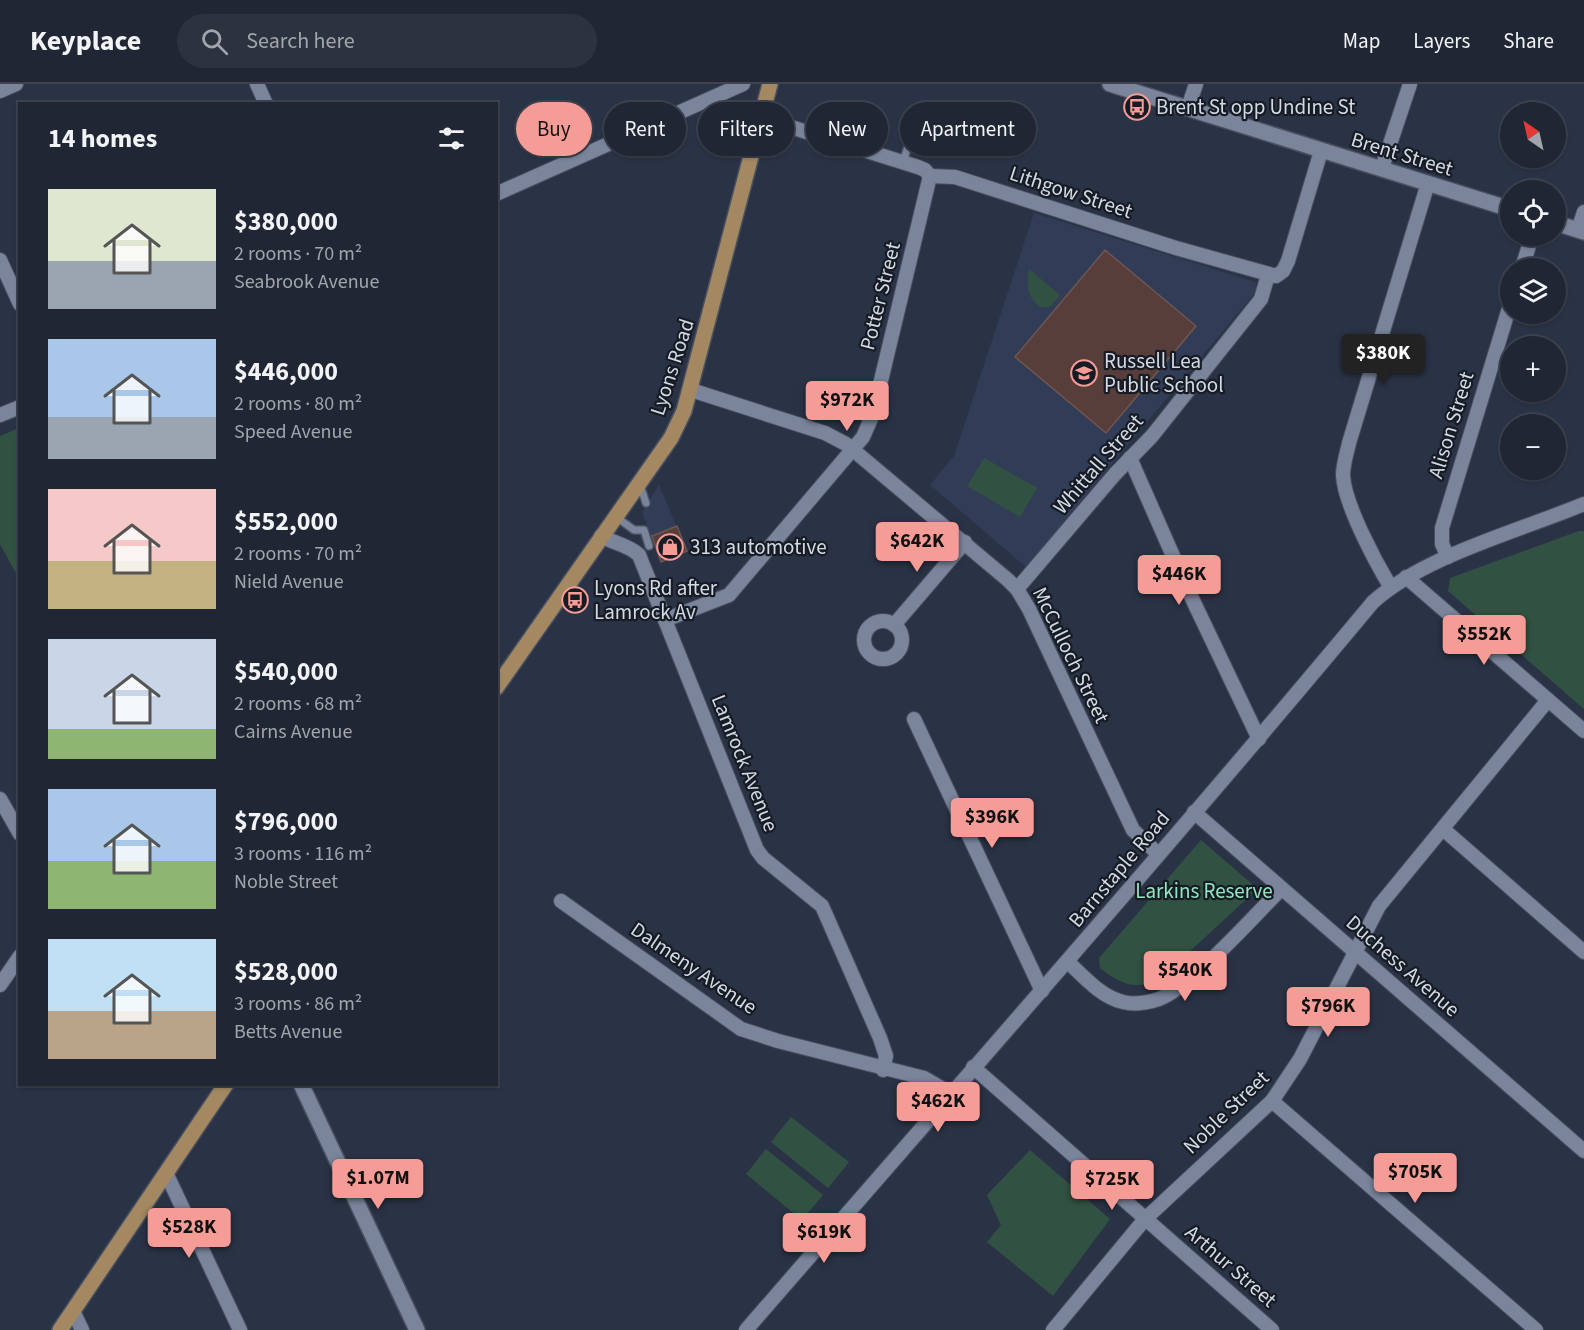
<!DOCTYPE html>
<meta charset="utf-8">
<style>
body{margin:0;font-family:"Source Sans 3",sans-serif;background:#2d3240;color:#f1f3f6;height:100vh;display:flex;flex-direction:column;font-size:22px;white-space:nowrap}
*{box-sizing:border-box;margin:0}
p{font-size:20px;color:#a2a5ac}
.icon{flex:none;width:33px;height:33px;fill:none;stroke:currentColor;stroke-width:2;stroke-linecap:round;stroke-linejoin:round}
.map{position:relative;flex:1;overflow:hidden}
.details{position:absolute;left:18px;top:18px;width:480px;height:984px;display:flex;flex-direction:column;background:#202634;border-radius:0px;box-shadow:0 2px 4px #0004,0 0 0 2px #3d434f}
.details>*{flex:none}
.guide{position:absolute;left:516px;top:18px;width:570px;height:54px;display:flex;gap:12px}
.needle{width:39px;rotate:326deg}
.fabs{position:absolute;left:1500px;top:18px;display:grid;gap:12px}
.fabs a{display:grid;place-items:center;width:66px;height:66px;border-radius:50%;background:#202634;box-shadow:0 2px 4px #0004,0 0 0 2px #3d434f;font-size:30px}
.price{position:absolute;translate:-50% -51px;padding:0 14px;border-radius:6px;background:#f59c96;color:#111;font-size:20px;line-height:39px;filter:drop-shadow(0 2px 3px #0008)}
.price::after{content:'';position:absolute;left:50%;top:36px;width:18px;height:14px;margin-left:-9px;background:inherit;clip-path:polygon(0 0,100% 0,50% 100%)}
.price.on{background:#222;color:#fff}
ul{padding:0;list-style:none}
li{display:flex;align-items:center;gap:18px;height:150px;padding:0 30px}
li span{display:grid;place-items:center;flex:none;width:168px;height:120px;border-radius:0px;color:#555}
li>.icon{margin-inline-start:auto}
span .icon{width:72px;height:72px;fill:#fffc;stroke-width:1}
li b{font-size:26px}
h2{display:flex;justify-content:space-between;align-items:center;height:72px;padding:0 30px;font-size:26px}
.pill{padding:0 21px;border-radius:27px;background:#202634;box-shadow:0 2px 4px #0004,0 0 0 2px #3d434f;font-size:21px;line-height:54px}
.pill.on{background:#f59c96;color:#111}
header{display:flex;align-items:center;gap:36px;box-sizing:border-box;height:84px;padding:0 30px;background:#202634;border-bottom:2px solid #3d434f}
header strong{font-size:28px}
nav{display:flex;gap:33px;margin-inline-start:auto;font-size:21px}
.search{width:420px;height:54px;background:#2d3240;display:flex;align-items:center;gap:15px;box-sizing:border-box;padding:0 21px;border-radius:33px;color:#a2a5ac;font-size:22px}
.map>svg:first-child{display:block}
.built{fill:#313d56}
.green{fill:#315243}
.building{fill:#583e3b;stroke:#705552;stroke-width:1.5}
.lines{fill:none;stroke-linecap:round;stroke-linejoin:round}
.lane-casing{stroke:#485060;stroke-width:10}
.street-casing{stroke:#485060;stroke-width:16}
.secondary-casing{stroke:#485060;stroke-width:18}
.primary-casing{stroke:#485060;stroke-width:18}
.lane{stroke:#7a859c;stroke-width:7}
.street{stroke:#7a859c;stroke-width:14}
.secondary{stroke:#7a859c;stroke-width:15}
.primary{stroke:#a38861;stroke-width:15}
.labels{text-anchor:middle;dominant-baseline:central;stroke-width:4.5;stroke-linejoin:round;paint-order:stroke}
.poi-label{font-size:21px;fill:#d3d9e5;stroke:#171b24;text-anchor:start}
.street-label{font-size:21px;fill:#d3d9e5;stroke:#171b24}
.park-label{font-size:21px;fill:#93e5c0;stroke:#171b24}
</style>
<header>
<strong>Keyplace</strong>
<div class="search"><svg class="icon" aria-label="search" viewBox="0 0 24 24"><circle cx="10" cy="10" r="6"/><path d="M15 15l6 6"/></svg>Search here</div>
<nav><a>Map</a><a>Layers</a><a>Share</a></nav>
</header>
<div class="map">
<svg width="1584" height="1246" viewBox="0 0 1584 1246">
<rect width="100%" height="100%" fill="#2a3346"/>
<g class="built">
<polygon points="1034,129 1255,198 1258,205 1026,483 930,401 954,372"/>
<polygon points="659,401 687,467 661,478 642,428"/>
</g>
<g class="green">
<path d="M1029 185 1060 211 1050 223H1040C1027 214 1026 199 1029 185Z"/>
<polygon points="19,344 19,495 0,460 0,352"/>
<polygon points="984,374 1037,404 1020,433 967,402"/>
<polygon points="1579,447 1584,447 1584,625 1448,507 1450,494"/>
<path d="M1201 756 1252 800V810L1162 893C1139 908 1119 900 1100 884L1099 874Z"/>
<polygon points="791,1033 849,1078 828,1104 771,1058"/>
<polygon points="766,1065 823,1111 802,1136 746,1090"/>
<polygon points="1030,1066 1110,1135 1053,1212 987,1158 1001,1141 987,1111"/>
</g>
<g class="building">
<polygon points="1105,166 1196,242 1106,349 1015,273"/>
<polygon points="677,442 687,467 661,478 652,452"/>
</g>
<g class="lines">
<g class="lane-casing">
<g id="lane">
<polyline points="903,78 912,50"/>
<polyline points="640,401 646,419"/>
<polyline points="615,432 634,446 644,446 649,462"/>
</g>
</g>
<g class="street-casing">
<g id="street">
<polyline points="257,0 266,20"/>
<polyline points="0,7 16,0"/>
<polyline points="1188,24 1196,0"/>
<polyline points="762,34 918,83 925,86 930,92"/>
<polyline points="1382,84 1410,0"/>
<polyline points="930,92 955,93 1176,164 1276,192 1283,187 1288,177 1321,67"/>
<polyline points="496,110 743,0"/>
<polyline points="1578,146 1584,128"/>
<polyline points="0,176 20,220"/>
<polyline points="1522,184 1532,152"/>
<polyline points="691,306 825,349 846,360 1008,496 1017,505 1029,525 1133,746 1158,770"/>
<polyline points="0,331 20,323"/>
<polyline points="1130,374 1188,506 1259,655"/>
<path d="M601 452C613 459 629 461 639 471L757 766 763 774 822 822 880 954 886 972 883 986"/>
<polyline points="1448,473 1442,460 1442,444 1510,221"/>
<polyline points="1406,493 1584,647"/>
<path d="M1390 502C1375 477 1344 419 1343 391 1343 380 1347 369 1349 359L1428 99"/>
<polyline points="1017,505 1115,390 1152,352 1261,215 1268,191"/>
<polyline points="665,536 729,511 863,353 873,330 930,92"/>
<circle cx="883" cy="556" r="19"/>
<polyline points="894,541 965,458"/>
<polyline points="914,635 1042,907"/>
<polyline points="0,715 20,750"/>
<polyline points="1194,728 1584,1067"/>
<polyline points="1443,745 1584,868"/>
<polyline points="561,817 741,945 778,957 924,994 950,1009"/>
<path d="M1068 878C1083 892 1101 913 1123 918 1135 921 1147 919 1159 915 1191 903 1254 832 1281 805"/>
<polyline points="0,901 20,872"/>
<polyline points="973,983 1272,1246"/>
<polyline points="1272,1017 1536,1246"/>
<polyline points="167,1091 240,1246"/>
<polyline points="73,1227 82,1246"/>
<path d="M746 1246C956 1004 1168 764 1373 518 1424 472 1519 447 1584 420"/>
<polyline points="1053,1246 1145,1135 1272,1017 1300,975 1379,822 1548,616"/>
</g>
</g>
<g class="secondary-casing">
<g id="secondary">
<polyline points="1110,0 1510,125"/>
<polyline points="1556,139 1584,148"/>
<polyline points="301,1000 417,1246"/>
</g>
</g>
<g class="primary-casing">
<g id="primary">
<polyline points="496,604 671,354 684,327 770,0"/>
<polyline points="60,1246 226,1000"/>
</g>
</g>
<use href="#lane" class="lane"/>
<use href="#street" class="street"/>
<use href="#secondary" class="secondary"/>
<use href="#primary" class="primary"/>
</g>
<defs>
<g id="bus-ring" transform="scale(1.35)"><circle r="9.5" fill="#171b24" stroke="#f59c96" stroke-width="1.5"/><path d="M-5-6H5V4H4V6H2V4H-2V6H-4V4H-5ZM-3.5-4V0h7V-4ZM-3.5 1.2v1.5H-2V1.2ZM2 1.2v1.5H3.5V1.2Z" fill="#f59c96"/></g>
<g id="school-ring" transform="scale(1.35)"><circle r="9.5" fill="#171b24" stroke="#f59c96" stroke-width="1.5"/><path d="M0-5L7-2L0 1L-7-2ZM-4 1L0 2.5L4 1V4Q0 6-4 4Z" fill="#f59c96"/></g>
<g id="shop-ring" transform="scale(1.35)"><circle r="9.5" fill="#171b24" stroke="#f59c96" stroke-width="1.5"/><path d="M-5-2.5h2.3a2.7 3.5 0 0 1 5.4 0H5L5.5 6h-11ZM-1.5-2.5h3a1.5 2.3 0 0 0-3 0Z" fill="#f59c96"/></g>
</defs>
<g fill-rule="evenodd">
<use href="#bus-ring" x="1137" y="23"/>
<use href="#school-ring" x="1084" y="289"/>
<use href="#shop-ring" x="670" y="463"/>
<use href="#bus-ring" x="575" y="516"/>
</g>
<g class="labels">
<g class="poi-label">
<text x="1156" y="23">Brent St opp Undine St</text>
<text x="1104" y="277">Russell Lea<tspan x="1104" dy="24">Public School</tspan></text>
<text x="690" y="463">313 automotive</text>
<text x="594" y="504">Lyons Rd after<tspan x="594" dy="24">Lamrock Av</tspan></text>
</g>
<g class="street-label">
<text transform="translate(1402 70) rotate(17)">Brent Street</text>
<text transform="translate(1071 108) rotate(18)">Lithgow Street</text>
<text transform="translate(880 212) rotate(-76)">Potter Street</text>
<text transform="translate(672 283) rotate(-72)">Lyons Road</text>
<text transform="translate(1451 341) rotate(-73)">Alison Street</text>
<text transform="translate(1098 380) rotate(-49)">Whittall Street</text>
<text transform="translate(1071 571) rotate(64)">McCulloch Street</text>
<text transform="translate(745 679) rotate(68)">Lamrock Avenue</text>
<text transform="translate(1119 785) rotate(-50)">Barnstaple Road</text>
<text transform="translate(1403 882) rotate(41)">Duchess Avenue</text>
<text transform="translate(694 884) rotate(34)">Dalmeny Avenue</text>
<text transform="translate(1226 1028) rotate(-44)">Noble Street</text>
<text transform="translate(1231 1182) rotate(41)">Arthur Street</text>
</g>
<g class="park-label">
<text x="1204" y="807">Larkins Reserve</text>
</g>
</g>
</svg>
<div class="fabs">
<a><svg class="needle" viewBox="-14 -14 28 28"><path d="M0-13l5 13h-10z" fill="#e53935"/><path d="M0 13l5-13h-10z" fill="#a2a5ac"/></svg></a>
<a><svg class="icon" aria-label="locate" viewBox="0 0 24 24"><circle cx="12" cy="12" r="6"/><path d="M12 2v4M12 18v4M2 12h4M18 12h4"/></svg></a>
<a><svg class="icon" aria-label="layers" viewBox="0 0 24 24"><path d="M12 4l9 5-9 5-9-5zM3 14l9 5 9-5"/></svg></a>
<a>+</a>
<a>−</a>
</div>
<b class="price on" style="left:1383px;top:301px">$380K</b>
<b class="price" style="left:847px;top:348px">$972K</b>
<b class="price" style="left:917px;top:489px">$642K</b>
<b class="price" style="left:1179px;top:522px">$446K</b>
<b class="price" style="left:1484px;top:582px">$552K</b>
<b class="price" style="left:992px;top:765px">$396K</b>
<b class="price" style="left:1185px;top:918px">$540K</b>
<b class="price" style="left:1328px;top:954px">$796K</b>
<b class="price" style="left:938px;top:1049px">$462K</b>
<b class="price" style="left:1415px;top:1120px">$705K</b>
<b class="price" style="left:378px;top:1126px">$1.07M</b>
<b class="price" style="left:1112px;top:1127px">$725K</b>
<b class="price" style="left:189px;top:1175px">$528K</b>
<b class="price" style="left:824px;top:1180px">$619K</b>
<div class="guide">
<a class="pill on">Buy</a>
<a class="pill">Rent</a>
<a class="pill">Filters</a>
<a class="pill">New</a>
<a class="pill">Apartment</a>
</div>
<section class="details">
<h2>14 homes<svg class="icon" aria-label="filters" viewBox="0 0 24 24"><path d="M4 7h16M4 17h16"/><circle cx="9" cy="7" r="2"/><circle cx="15" cy="17" r="2"/></svg></h2>
<ul>
<li><span style="background:linear-gradient(#dfe7d0 60%,#9aa5b1 0)"><svg class="icon" aria-label="home" viewBox="0 0 24 24"><path d="M3 11l9-7 9 7M6 9v11h12V9"/></svg></span><div><b>$380,000</b><p>2 rooms · 70 m²</p><p>Seabrook Avenue</p></div></li>
<li><span style="background:linear-gradient(#a9c7e8 65%,#9aa5b1 0)"><svg class="icon" aria-label="home" viewBox="0 0 24 24"><path d="M3 11l9-7 9 7M6 9v11h12V9"/></svg></span><div><b>$446,000</b><p>2 rooms · 80 m²</p><p>Speed Avenue</p></div></li>
<li><span style="background:linear-gradient(#f6c9c9 60%,#c2b280 0)"><svg class="icon" aria-label="home" viewBox="0 0 24 24"><path d="M3 11l9-7 9 7M6 9v11h12V9"/></svg></span><div><b>$552,000</b><p>2 rooms · 70 m²</p><p>Nield Avenue</p></div></li>
<li><span style="background:linear-gradient(#c9d6e8 75%,#8fb573 0)"><svg class="icon" aria-label="home" viewBox="0 0 24 24"><path d="M3 11l9-7 9 7M6 9v11h12V9"/></svg></span><div><b>$540,000</b><p>2 rooms · 68 m²</p><p>Cairns Avenue</p></div></li>
<li><span style="background:linear-gradient(#a9c7e8 60%,#8fb573 0)"><svg class="icon" aria-label="home" viewBox="0 0 24 24"><path d="M3 11l9-7 9 7M6 9v11h12V9"/></svg></span><div><b>$796,000</b><p>3 rooms · 116 m²</p><p>Noble Street</p></div></li>
<li><span style="background:linear-gradient(#bfe0f5 60%,#b9a48a 0)"><svg class="icon" aria-label="home" viewBox="0 0 24 24"><path d="M3 11l9-7 9 7M6 9v11h12V9"/></svg></span><div><b>$528,000</b><p>3 rooms · 86 m²</p><p>Betts Avenue</p></div></li>
</ul>
</section>
</div>
